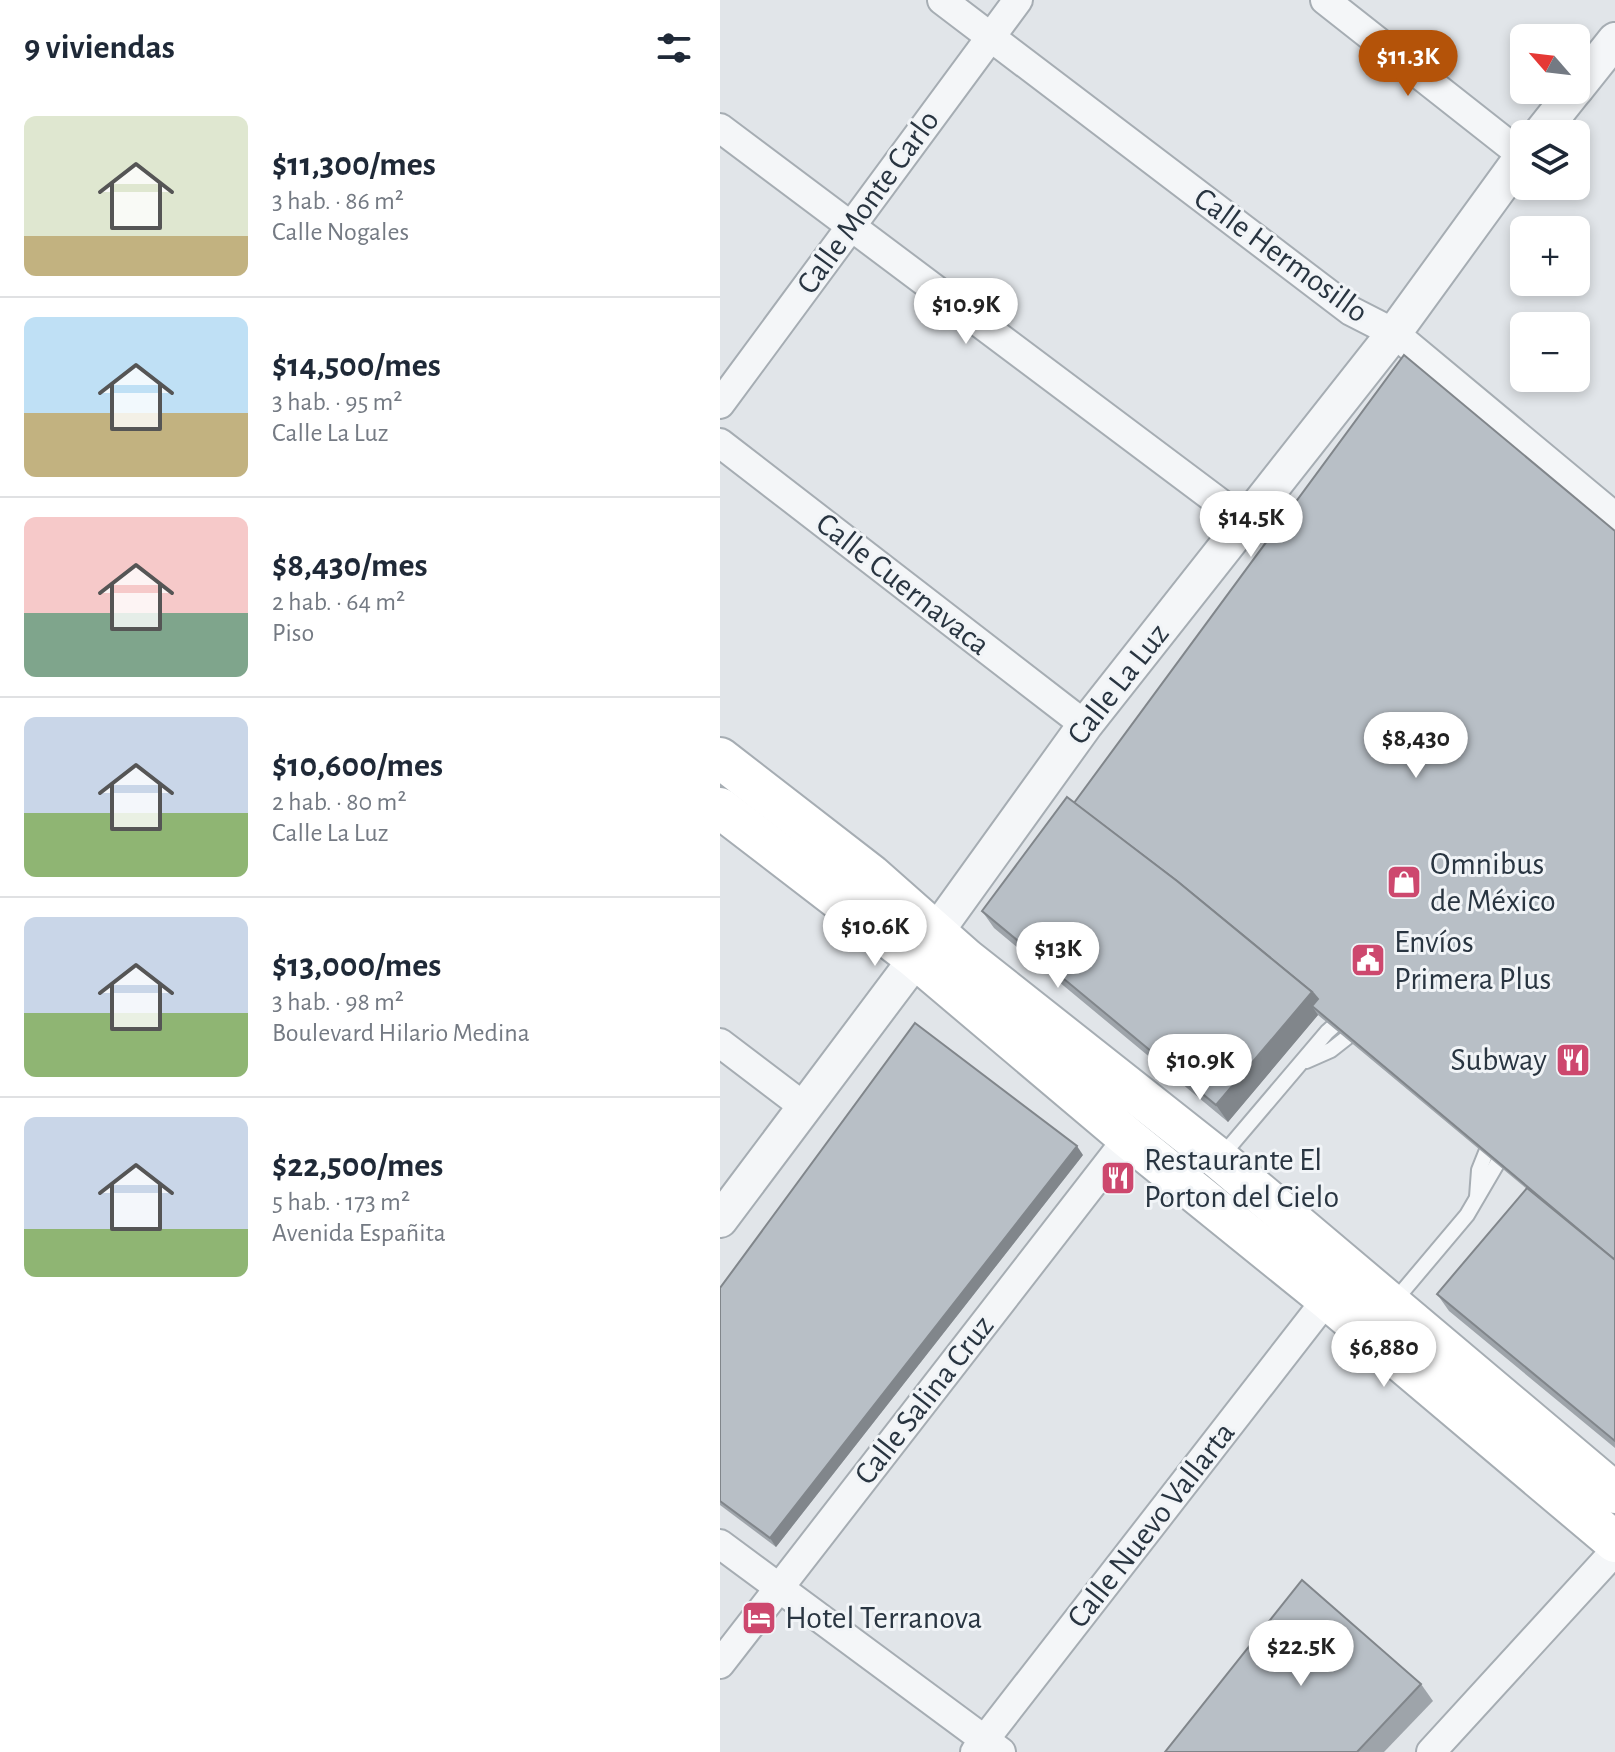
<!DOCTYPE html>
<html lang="es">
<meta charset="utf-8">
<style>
body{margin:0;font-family:"Alegreya Sans",sans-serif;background:#f2f2f3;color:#1f2937;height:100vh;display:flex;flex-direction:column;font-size:30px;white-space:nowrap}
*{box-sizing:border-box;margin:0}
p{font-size:26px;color:#747a83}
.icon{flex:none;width:44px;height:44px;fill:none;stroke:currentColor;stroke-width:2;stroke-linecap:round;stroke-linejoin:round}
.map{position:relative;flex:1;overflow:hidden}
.details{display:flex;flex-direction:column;background:#fff;width:720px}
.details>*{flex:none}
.needle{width:52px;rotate:298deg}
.controls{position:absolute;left:790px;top:24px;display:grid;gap:16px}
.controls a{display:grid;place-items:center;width:80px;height:80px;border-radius:12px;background:#fff;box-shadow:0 4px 12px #0003;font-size:40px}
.price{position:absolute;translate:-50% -68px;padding:0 18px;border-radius:28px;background:#fff;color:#222;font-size:26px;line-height:52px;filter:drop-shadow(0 2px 4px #0008)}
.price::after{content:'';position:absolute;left:50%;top:48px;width:24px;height:18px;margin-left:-12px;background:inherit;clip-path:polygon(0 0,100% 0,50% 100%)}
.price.selected{background:#b45309;color:#fff}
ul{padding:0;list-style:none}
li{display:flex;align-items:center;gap:24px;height:200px;padding:0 24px}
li+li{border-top:2px solid #e0e1e3}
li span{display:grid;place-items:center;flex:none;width:224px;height:160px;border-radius:12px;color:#555}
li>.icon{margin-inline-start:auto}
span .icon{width:96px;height:96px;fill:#fffc;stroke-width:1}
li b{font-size:34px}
h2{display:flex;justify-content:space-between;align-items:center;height:96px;padding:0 24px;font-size:34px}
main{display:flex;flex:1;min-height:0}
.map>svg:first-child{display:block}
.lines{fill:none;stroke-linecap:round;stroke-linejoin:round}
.service-casing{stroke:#a6adb3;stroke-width:18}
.minor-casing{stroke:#a6adb3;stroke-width:32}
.tertiary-casing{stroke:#a6adb3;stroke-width:38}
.secondary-casing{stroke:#a6adb3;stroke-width:44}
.service{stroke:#f4f6f8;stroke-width:14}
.minor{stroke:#f4f6f8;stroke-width:28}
.tertiary{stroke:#f4f6f8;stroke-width:34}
.secondary{stroke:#fff;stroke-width:40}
.wall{fill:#9ea4aa}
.shaded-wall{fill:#81868b}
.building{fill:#b8bfc6;stroke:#81868b;stroke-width:2}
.labels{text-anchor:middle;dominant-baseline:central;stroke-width:6;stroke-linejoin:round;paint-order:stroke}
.street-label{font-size:32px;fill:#293541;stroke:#f1f4f7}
.poi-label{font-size:32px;fill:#293541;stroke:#f1f4f7;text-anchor:start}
</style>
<main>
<section class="details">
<h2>9 viviendas<svg class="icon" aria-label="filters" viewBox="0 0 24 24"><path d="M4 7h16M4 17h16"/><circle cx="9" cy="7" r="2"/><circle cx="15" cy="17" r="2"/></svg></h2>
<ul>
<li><span style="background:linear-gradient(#dfe7d0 75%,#c2b280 0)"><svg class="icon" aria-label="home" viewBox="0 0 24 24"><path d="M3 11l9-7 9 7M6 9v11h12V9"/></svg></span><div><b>$11,300/mes</b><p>3 hab. · 86 m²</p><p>Calle Nogales</p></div></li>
<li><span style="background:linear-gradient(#bfe0f5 60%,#c2b280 0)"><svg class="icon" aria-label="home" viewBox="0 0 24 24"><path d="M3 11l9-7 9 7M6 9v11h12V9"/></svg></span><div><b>$14,500/mes</b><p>3 hab. · 95 m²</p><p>Calle La Luz</p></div></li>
<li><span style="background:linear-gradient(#f6c9c9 60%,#7fa58c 0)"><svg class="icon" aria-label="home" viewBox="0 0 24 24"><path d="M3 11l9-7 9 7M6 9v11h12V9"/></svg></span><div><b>$8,430/mes</b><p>2 hab. · 64 m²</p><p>Piso</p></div></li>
<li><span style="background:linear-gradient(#c9d6e8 60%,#8fb573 0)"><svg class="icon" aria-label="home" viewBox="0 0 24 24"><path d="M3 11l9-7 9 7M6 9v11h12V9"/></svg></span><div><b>$10,600/mes</b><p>2 hab. · 80 m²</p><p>Calle La Luz</p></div></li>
<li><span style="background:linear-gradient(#c9d6e8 60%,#8fb573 0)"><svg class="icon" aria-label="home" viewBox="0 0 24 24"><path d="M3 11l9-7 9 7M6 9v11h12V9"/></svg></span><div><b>$13,000/mes</b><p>3 hab. · 98 m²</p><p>Boulevard Hilario Medina</p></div></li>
<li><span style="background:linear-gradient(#c9d6e8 70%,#8fb573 0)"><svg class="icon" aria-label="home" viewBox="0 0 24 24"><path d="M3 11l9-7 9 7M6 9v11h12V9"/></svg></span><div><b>$22,500/mes</b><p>5 hab. · 173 m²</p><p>Avenida Españita</p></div></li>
</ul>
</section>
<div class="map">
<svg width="895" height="1752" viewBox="0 0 895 1752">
<rect width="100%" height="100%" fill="#e1e5e9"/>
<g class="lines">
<g class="service-casing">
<g id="service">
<polyline points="525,521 573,537"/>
<polyline points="586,1061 611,1050 639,1028"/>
<polyline points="500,1158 607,1032 626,1015"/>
<polyline points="757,1197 759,1170 771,1140"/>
<polyline points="672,1304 747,1215 785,1150"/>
</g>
</g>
<g class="minor-casing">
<g id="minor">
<polyline points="222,0 631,311 674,333 895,517"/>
<polyline points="605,0 803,156"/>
<polyline points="0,128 524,521"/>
<polyline points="0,404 298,0"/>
<polyline points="0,443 365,725"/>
<polyline points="0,1043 83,1106"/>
<polyline points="0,1544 281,1752"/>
<polyline points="0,1664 408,1138"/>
<polyline points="255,1752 607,1299"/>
<polyline points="711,1752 895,1551"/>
</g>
</g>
<g class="tertiary-casing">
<g id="tertiary">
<polyline points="856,89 895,40"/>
<polyline points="820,134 855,90"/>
<polyline points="0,1220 216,932 365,725 674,333 804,154"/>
</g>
</g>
<g class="secondary-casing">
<g id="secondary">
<polyline points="0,758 151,875 246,959 499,1159 895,1493"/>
<polyline points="0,808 195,958 408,1138 607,1299 895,1542"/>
</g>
</g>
<use href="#service" class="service"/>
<use href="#minor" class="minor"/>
<use href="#tertiary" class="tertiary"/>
<use href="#secondary" class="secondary"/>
</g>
<g class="wall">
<polygon points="895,531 895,1448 729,1311 717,1294 807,1189 598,1015 508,1122 274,928 262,911 354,803"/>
<polygon points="363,1155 56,1547 0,1505 0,1288"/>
<polygon points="701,1684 713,1701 664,1752 445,1752"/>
</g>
<g class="shaded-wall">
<polygon points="592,992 604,1008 592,1006 598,1015 508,1122 496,1105"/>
<polygon points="357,1146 363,1155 56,1547 50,1538"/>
</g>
<g class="building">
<polygon points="684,355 895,531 895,1260 592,1006 598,999 592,992 457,881 354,803"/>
<polygon points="347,797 457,881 592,992 496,1105 262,911"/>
<polygon points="195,1023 357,1146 50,1538 0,1501 0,1288"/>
<polygon points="807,1188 895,1260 895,1441 717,1294"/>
<polygon points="582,1580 701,1684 637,1752 445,1752"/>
</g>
<defs>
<g id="shop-square" transform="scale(1.8)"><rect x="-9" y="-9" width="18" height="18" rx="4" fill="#cd486e" stroke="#f1f4f7"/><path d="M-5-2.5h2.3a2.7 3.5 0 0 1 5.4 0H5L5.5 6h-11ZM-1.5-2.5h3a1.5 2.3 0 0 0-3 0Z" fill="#fff"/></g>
<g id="civic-square" transform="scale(1.8)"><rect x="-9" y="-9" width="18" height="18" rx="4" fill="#cd486e" stroke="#f1f4f7"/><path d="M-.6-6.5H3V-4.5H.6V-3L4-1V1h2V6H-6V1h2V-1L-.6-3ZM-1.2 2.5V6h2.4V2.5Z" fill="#fff"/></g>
<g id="restaurant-square" transform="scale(1.8)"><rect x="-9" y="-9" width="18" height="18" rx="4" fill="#cd486e" stroke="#f1f4f7"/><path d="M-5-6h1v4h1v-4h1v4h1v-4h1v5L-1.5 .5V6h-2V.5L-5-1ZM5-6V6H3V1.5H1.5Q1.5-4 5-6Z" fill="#fff"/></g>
<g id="hotel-square" transform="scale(1.8)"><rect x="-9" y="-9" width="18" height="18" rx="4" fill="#cd486e" stroke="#f1f4f7"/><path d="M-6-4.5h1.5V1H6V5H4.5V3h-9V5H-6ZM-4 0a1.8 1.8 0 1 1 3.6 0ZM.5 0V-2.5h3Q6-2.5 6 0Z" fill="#fff"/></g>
</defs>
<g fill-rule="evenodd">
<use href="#shop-square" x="684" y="882"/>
<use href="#civic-square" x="648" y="960"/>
<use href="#restaurant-square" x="853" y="1060"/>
<use href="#restaurant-square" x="398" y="1178"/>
<use href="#hotel-square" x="39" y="1618"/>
</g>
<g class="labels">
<g class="street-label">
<text transform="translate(148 202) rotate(-54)">Calle Monte Carlo</text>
<text transform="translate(561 255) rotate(36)">Calle Hermosillo</text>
<text transform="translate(183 584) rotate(38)">Calle Cuernavaca</text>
<text transform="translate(398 684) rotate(-52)">Calle La Luz</text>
<text transform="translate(204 1400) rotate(-52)">Calle Salina Cruz</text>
<text transform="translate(431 1525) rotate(-52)">Calle Nuevo Vallarta</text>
</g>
<g class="poi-label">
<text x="710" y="864">Omnibus<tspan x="710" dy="37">de México</tspan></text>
<text x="674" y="942">Envíos<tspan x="674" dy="37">Primera Plus</tspan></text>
<text x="827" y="1060" text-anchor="end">Subway</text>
<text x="424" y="1160">Restaurante El<tspan x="424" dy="37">Porton del Cielo</tspan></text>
<text x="65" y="1618">Hotel Terranova</text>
</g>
</g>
</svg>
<div class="controls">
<a><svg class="needle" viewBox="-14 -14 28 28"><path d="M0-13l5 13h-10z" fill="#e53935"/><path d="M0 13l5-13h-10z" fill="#747a83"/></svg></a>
<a><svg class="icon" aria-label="layers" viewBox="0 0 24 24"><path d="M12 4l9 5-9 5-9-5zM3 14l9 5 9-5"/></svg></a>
<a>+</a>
<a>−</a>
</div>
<b class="price selected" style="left:688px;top:98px">$11.3K</b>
<b class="price" style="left:246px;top:346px">$10.9K</b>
<b class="price" style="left:531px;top:559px">$14.5K</b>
<b class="price" style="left:696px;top:780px">$8,430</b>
<b class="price" style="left:155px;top:968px">$10.6K</b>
<b class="price" style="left:338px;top:990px">$13K</b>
<b class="price" style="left:480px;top:1102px">$10.9K</b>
<b class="price" style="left:664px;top:1389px">$6,880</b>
<b class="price" style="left:581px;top:1688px">$22.5K</b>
</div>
</main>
